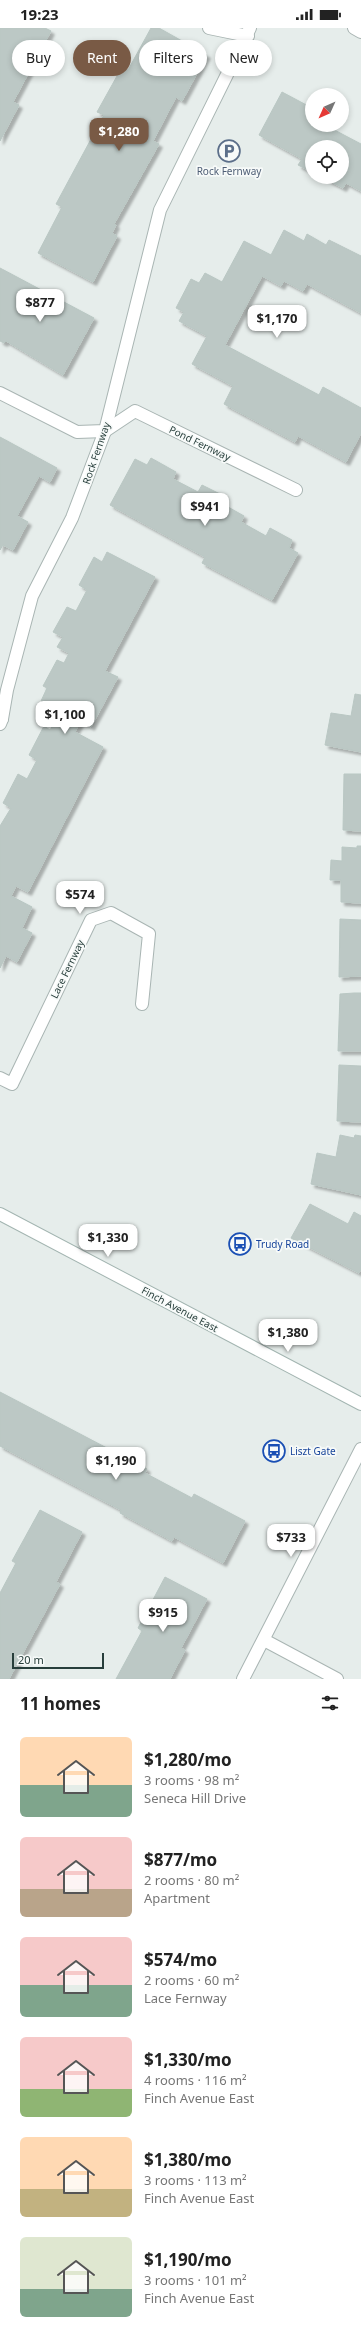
<!DOCTYPE html>
<meta charset="utf-8">
<style>
body{margin:0;font-family:"Noto Sans",sans-serif;background:#f6f6f6;color:#222;height:100vh;display:flex;flex-direction:column;font-size:15px;white-space:nowrap}
*{box-sizing:border-box;margin:0}
p{font-size:13px;color:#767676}
.icon{flex:none;width:22px;height:22px;fill:none;stroke:currentColor;stroke-width:2;stroke-linecap:round;stroke-linejoin:round}
.map{position:relative;height:1651px;overflow:hidden}
.sheet{display:flex;flex-direction:column;background:#fff;flex:1}
.sheet>*{flex:none}
.top-card{position:absolute;left:12px;top:12px;width:337px;height:36px;display:flex;gap:8px}
.needle{width:26px;rotate:225deg}
.tools{position:absolute;left:305px;top:60px;display:grid;gap:8px}
.tools a{display:grid;place-items:center;width:44px;height:44px;border-radius:50%;background:#fff;box-shadow:0 2px 6px #0003;font-size:20px}
.scale{position:absolute;left:12px;bottom:10px;width:92px;box-sizing:border-box;padding-left:4px;border:2px solid #273e3b;border-top:0;font-size:11px;line-height:14px;white-space:nowrap;color:#273e3b;-webkit-text-stroke:3px #f7faf9;paint-order:stroke}
.price{position:absolute;translate:-50% -34px;padding:0 9px;border-radius:8px;background:#fff;color:#222;font-size:13px;line-height:26px;filter:drop-shadow(0 1px 2px #0008)}
.price::after{content:'';position:absolute;left:50%;top:24px;width:12px;height:9px;margin-left:-6px;background:inherit;clip-path:polygon(0 0,100% 0,50% 100%)}
.price.current{background:#795a45;color:#fff}
ul{padding:0;list-style:none}
li{display:flex;align-items:center;gap:12px;height:100px;padding:0 20px}
li span{display:grid;place-items:center;flex:none;width:112px;height:80px;border-radius:6px;color:#555}
li>.icon{margin-inline-start:auto}
span .icon{width:48px;height:48px;fill:#fffc;stroke-width:1}
li b{font-size:17px}
h2{display:flex;justify-content:space-between;align-items:center;height:48px;padding:0 20px;font-size:17px}
.chip{padding:0 14px;border-radius:18px;background:#fff;box-shadow:0 2px 6px #0003;font-size:14px;line-height:36px}
.chip.current{background:#795a45;color:#fff}
.status{display:flex;justify-content:space-between;align-items:center;height:28px;padding:0 20px;background:#fff;direction:ltr}
.status svg{height:11px;fill:currentColor}
.map>svg:first-child{display:block}
.building{fill:#bcc8c5;stroke:#b9c7c3;filter:url(#shadow)}
.lines{fill:none;stroke-linecap:round;stroke-linejoin:round}
.lane-casing{stroke:#a9b5b3;stroke-width:14}
.street-casing{stroke:#a9b5b3;stroke-width:14}
.secondary-casing{stroke:#a3b5b1;stroke-width:14}
.lane{stroke:#fff;stroke-width:12}
.street{stroke:#fff;stroke-width:12}
.secondary{stroke:#fff;stroke-width:12}
.labels{text-anchor:middle;dominant-baseline:central;stroke-width:3.5;stroke-linejoin:round;paint-order:stroke}
.service-label{font-size:10px;fill:#4e5e75;stroke:#f7faf9}
.street-label{font-size:10px;fill:#273e3b;stroke:#f7faf9}
.transit-label{font-size:10px;fill:#164399;stroke:#f7faf9;text-anchor:start}
</style>
<div class="status"><b>19:23</b><svg viewBox="0 0 49 12"><path d="M0 12V9h3v3zM5 12V6h3v6zM10 12V3h3v9zM15 12V0h3v12zM26 1h20v11H26zM47 4h2v5h-2z"/></svg></div>
<div class="map">
<svg width="361" height="1651" viewBox="0 0 361 1651">
<defs>
<filter id="shadow"><feDropShadow dx="3.5" dy="3.5" stdDeviation="1" flood-color="#0004"/></filter>
</defs>
<rect width="100%" height="100%" fill="#e6edeb"/>
<g class="building">
<polygon points="0,0 45,0 51,3 13,74 19,77 0,113"/>
<polygon points="151,0 159,0 207,27 182,73 176,69 153,113 159,116 114,196 116,197 112,205 117,208 93,254 38,225 62,179 56,176 104,87 97,84 122,39 128,42"/>
<polygon points="282,64 312,80 312,97 325,97 361,116 361,163 346,155 343,160 322,149 342,149 342,119 312,119 312,144 298,137 302,131 259,107"/>
<polygon points="284,202 304,213 307,206 326,217 329,212 361,228 361,285 307,256 303,263 284,253 281,258 262,248 225,317 319,367 323,359 361,380 361,405 346,434 298,408 295,414 224,376 233,358 192,336 207,308 179,293 184,284 176,280 191,251 199,255 205,245 222,254 244,213 271,227"/>
<polygon points="0,240 94,290 63,347 6,313 4,315 0,313"/>
<polygon points="0,409 57,440 50,454 39,448 17,488 28,494 13,522 3,517 0,522"/>
<polygon points="151,430 176,444 173,451 198,464 202,457 224,468 221,475 244,488 241,494 266,508 270,500 292,512 289,520 298,525 272,572 202,535 205,529 110,477 135,431 147,437"/>
<polygon points="107,524 155,549 105,643 118,649 91,699 81,693 75,704 103,719 28,864 16,858 11,868 32,879 22,900 32,905 17,934 6,928 0,940 0,798 11,780 3,775 18,746 27,751 37,732 29,727 44,698 50,702 61,684 41,673 47,660 43,658 57,632 64,635 69,625 57,619 63,609 53,604 67,579 76,583 87,562 79,557 94,529 102,534"/>
<polygon points="355,666 361,667 361,724 325,717 331,685 351,688"/>
<polygon points="344,746 361,746 361,803 343,802"/>
<polygon points="357,818 361,818 361,875 341,874 341,852 330,852 331,832 342,833 342,819 357,820"/>
<polygon points="340,891 361,892 361,948 339,949"/>
<polygon points="354,965 361,965 361,1023 338,1023 340,966"/>
<polygon points="339,1037 361,1038 361,1094 337,1093"/>
<polygon points="340,1107 354,1110 355,1107 361,1108 361,1167 311,1156 317,1125 336,1129"/>
<polygon points="310,1176 348,1196 354,1184 361,1188 361,1241 359,1245 291,1210"/>
<polygon points="0,1364 147,1441 145,1445 192,1470 194,1466 245,1493 223,1535 174,1509 172,1513 120,1485 121,1482 0,1418"/>
<polygon points="40,1482 82,1504 56,1554 60,1556 9,1651 0,1651 0,1565 16,1535 12,1533"/>
<polygon points="165,1549 207,1571 181,1620 185,1622 170,1651 116,1651 142,1603 138,1600"/>
</g>
<g class="lines">
<g class="lane-casing">
<g id="lane">
<polyline points="209,0 248,8"/>
<polyline points="0,365 77,404 105,403 135,383 296,462"/>
<polyline points="0,690 2,691 7,662 32,568 72,490 105,403 160,182 250,0"/>
<polyline points="264,1612 337,1651"/>
</g>
</g>
<g class="street-casing">
<g id="street">
<polyline points="354,0 361,4"/>
<polyline points="0,696 2,691"/>
<polyline points="0,1050 12,1056 91,892 111,885 149,906 142,976"/>
<polyline points="243,1651 361,1421"/>
</g>
</g>
<g class="secondary-casing">
<polyline id="secondary" points="0,1186 361,1376"/>
</g>
<use href="#lane" class="lane"/>
<use href="#street" class="street"/>
<use href="#secondary" class="secondary"/>
</g>
<defs>
<g id="parking-ring" transform="scale(1.15)"><circle r="9.5" fill="#f7faf9" stroke="#5c6f8a" stroke-width="1.5"/><path d="M-3.5-5.5H1a3.5 3.5 0 0 1 0 7H-1V5.5H-3.5ZM-1-3.4V-.6H.8a1.4 1.4 0 0 0 0-2.8Z" fill="#5c6f8a"/></g>
<g id="bus-ring" transform="scale(1.15)"><circle r="9.5" fill="#f7faf9" stroke="#1a4fb4" stroke-width="1.5"/><path d="M-5-6H5V4H4V6H2V4H-2V6H-4V4H-5ZM-3.5-4V0h7V-4ZM-3.5 1.2v1.5H-2V1.2ZM2 1.2v1.5H3.5V1.2Z" fill="#1a4fb4"/></g>
</defs>
<g fill-rule="evenodd">
<use href="#parking-ring" x="229" y="123"/>
<use href="#bus-ring" x="240" y="1216"/>
<use href="#bus-ring" x="274" y="1423"/>
</g>
<g class="labels">
<g class="service-label">
<text x="229" y="143">Rock Fernway</text>
</g>
<g class="street-label">
<text transform="translate(200 415) rotate(26)">Pond Fernway</text>
<text transform="translate(96 425) rotate(-71)">Rock Fernway</text>
<text transform="translate(67 941) rotate(-64)">Lace Fernway</text>
<text transform="translate(180 1281) rotate(28)">Finch Avenue East</text>
</g>
<g class="transit-label">
<text x="256" y="1216">Trudy Road</text>
<text x="290" y="1423">Liszt Gate</text>
</g>
</g>
</svg>
<div class="tools">
<a><svg class="needle" viewBox="-14 -14 28 28"><path d="M0-13l5 13h-10z" fill="#e53935"/><path d="M0 13l5-13h-10z" fill="#767676"/></svg></a>
<a><svg class="icon" aria-label="locate" viewBox="0 0 24 24"><circle cx="12" cy="12" r="6"/><path d="M12 2v4M12 18v4M2 12h4M18 12h4"/></svg></a>
</div>
<div class="scale">20 m</div>
<b class="price current" style="left:119px;top:124px">$1,280</b>
<b class="price" style="left:40px;top:295px">$877</b>
<b class="price" style="left:277px;top:311px">$1,170</b>
<b class="price" style="left:205px;top:499px">$941</b>
<b class="price" style="left:65px;top:707px">$1,100</b>
<b class="price" style="left:80px;top:887px">$574</b>
<b class="price" style="left:108px;top:1230px">$1,330</b>
<b class="price" style="left:288px;top:1325px">$1,380</b>
<b class="price" style="left:116px;top:1453px">$1,190</b>
<b class="price" style="left:291px;top:1530px">$733</b>
<b class="price" style="left:163px;top:1605px">$915</b>
<div class="top-card">
<a class="chip">Buy</a>
<a class="chip current">Rent</a>
<a class="chip">Filters</a>
<a class="chip">New</a>
</div>
</div>
<section class="sheet">
<h2>11 homes<svg class="icon" aria-label="filters" viewBox="0 0 24 24"><path d="M4 7h16M4 17h16"/><circle cx="9" cy="7" r="2"/><circle cx="15" cy="17" r="2"/></svg></h2>
<ul>
<li><span style="background:linear-gradient(#ffd9b3 60%,#7fa58c 0)"><svg class="icon" aria-label="home" viewBox="0 0 24 24"><path d="M3 11l9-7 9 7M6 9v11h12V9"/></svg></span><div><b>$1,280/mo</b><p>3 rooms · 98 m²</p><p>Seneca Hill Drive</p></div></li>
<li><span style="background:linear-gradient(#f6c9c9 65%,#b9a48a 0)"><svg class="icon" aria-label="home" viewBox="0 0 24 24"><path d="M3 11l9-7 9 7M6 9v11h12V9"/></svg></span><div><b>$877/mo</b><p>2 rooms · 80 m²</p><p>Apartment</p></div></li>
<li><span style="background:linear-gradient(#f6c9c9 60%,#7fa58c 0)"><svg class="icon" aria-label="home" viewBox="0 0 24 24"><path d="M3 11l9-7 9 7M6 9v11h12V9"/></svg></span><div><b>$574/mo</b><p>2 rooms · 60 m²</p><p>Lace Fernway</p></div></li>
<li><span style="background:linear-gradient(#f6c9c9 65%,#8fb573 0)"><svg class="icon" aria-label="home" viewBox="0 0 24 24"><path d="M3 11l9-7 9 7M6 9v11h12V9"/></svg></span><div><b>$1,330/mo</b><p>4 rooms · 116 m²</p><p>Finch Avenue East</p></div></li>
<li><span style="background:linear-gradient(#ffd9b3 65%,#c2b280 0)"><svg class="icon" aria-label="home" viewBox="0 0 24 24"><path d="M3 11l9-7 9 7M6 9v11h12V9"/></svg></span><div><b>$1,380/mo</b><p>3 rooms · 113 m²</p><p>Finch Avenue East</p></div></li>
<li><span style="background:linear-gradient(#dfe7d0 65%,#7fa58c 0)"><svg class="icon" aria-label="home" viewBox="0 0 24 24"><path d="M3 11l9-7 9 7M6 9v11h12V9"/></svg></span><div><b>$1,190/mo</b><p>3 rooms · 101 m²</p><p>Finch Avenue East</p></div></li>
</ul>
</section>
